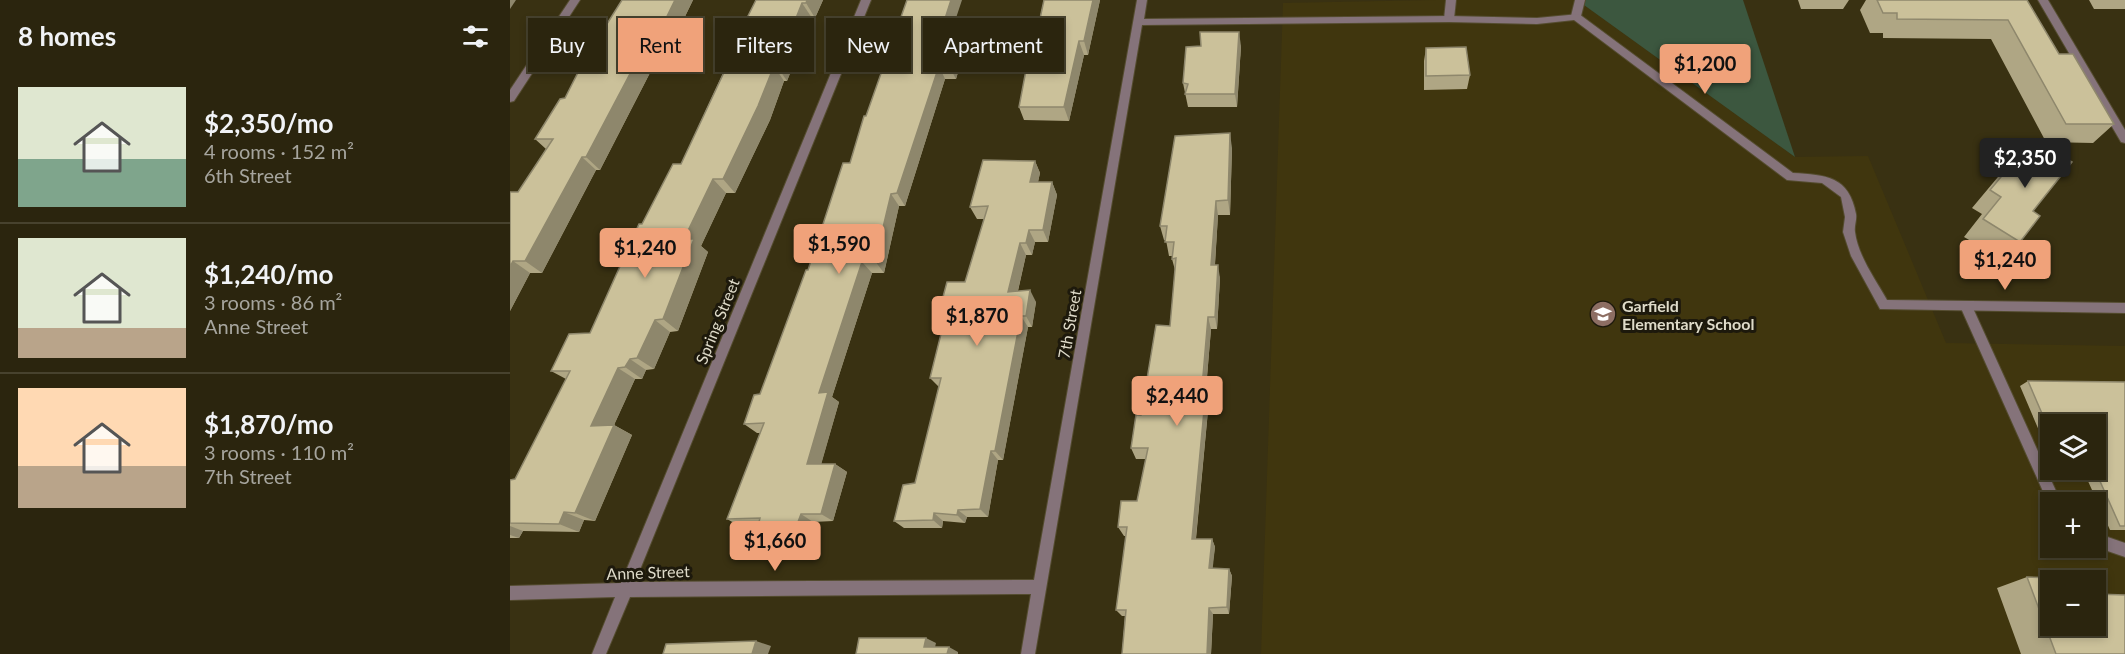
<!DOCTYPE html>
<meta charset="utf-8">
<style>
body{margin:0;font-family:Lato,sans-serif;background:#37311c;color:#f1f3f6;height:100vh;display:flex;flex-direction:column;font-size:22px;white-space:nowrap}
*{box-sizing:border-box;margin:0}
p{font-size:20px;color:#a6a59e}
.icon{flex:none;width:33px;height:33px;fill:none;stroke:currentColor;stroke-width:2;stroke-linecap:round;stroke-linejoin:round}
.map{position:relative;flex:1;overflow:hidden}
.panel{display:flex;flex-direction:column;background:#2b250e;width:510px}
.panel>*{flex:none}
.banner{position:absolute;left:18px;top:18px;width:570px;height:54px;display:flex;gap:12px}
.controls{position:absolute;left:1530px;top:414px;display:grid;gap:12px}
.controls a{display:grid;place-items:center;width:66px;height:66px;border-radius:0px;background:#2b250e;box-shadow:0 3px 9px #0003,0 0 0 2px #47422e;font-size:30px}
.price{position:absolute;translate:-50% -51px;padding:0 14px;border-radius:6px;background:#f0a27a;color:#111;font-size:20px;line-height:39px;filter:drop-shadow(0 2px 3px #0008)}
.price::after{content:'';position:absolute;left:50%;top:36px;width:18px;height:14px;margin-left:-9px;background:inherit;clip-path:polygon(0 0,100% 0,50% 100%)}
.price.selected{background:#222;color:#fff}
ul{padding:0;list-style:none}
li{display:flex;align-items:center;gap:18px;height:150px;padding:0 18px}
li+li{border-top:2px solid #47422e}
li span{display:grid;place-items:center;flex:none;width:168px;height:120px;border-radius:0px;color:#555}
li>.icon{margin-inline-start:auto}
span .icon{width:72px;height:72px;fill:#fffc;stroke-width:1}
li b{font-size:26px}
h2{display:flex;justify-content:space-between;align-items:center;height:72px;padding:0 18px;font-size:26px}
.pill{padding:0 21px;border-radius:0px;background:#2b250e;box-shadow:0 3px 9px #0003,0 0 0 2px #47422e;font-size:21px;line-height:54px}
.pill.selected{background:#f0a27a;color:#111}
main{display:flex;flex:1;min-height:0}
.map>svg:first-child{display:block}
.built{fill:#40360e;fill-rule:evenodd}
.green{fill:#3c573f}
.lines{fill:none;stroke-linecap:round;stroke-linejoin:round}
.service-casing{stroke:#544c2f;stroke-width:2}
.minor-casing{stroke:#544c2f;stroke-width:2}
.tertiary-casing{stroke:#544c2f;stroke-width:2}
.service{fill:#85737a;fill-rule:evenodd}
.minor{fill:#85737a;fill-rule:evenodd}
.tertiary{fill:#85737a;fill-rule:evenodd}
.wall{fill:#afa684}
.shaded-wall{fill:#8e876c}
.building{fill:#cbc19a;stroke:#8e876c;stroke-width:1.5}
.labels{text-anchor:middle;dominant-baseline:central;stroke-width:6;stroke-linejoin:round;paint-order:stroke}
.poi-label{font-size:16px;font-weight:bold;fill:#dfdbc9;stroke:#1d190c;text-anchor:start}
.street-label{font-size:16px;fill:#dfdbc9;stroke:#1d190c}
</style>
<main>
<section class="panel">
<h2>8 homes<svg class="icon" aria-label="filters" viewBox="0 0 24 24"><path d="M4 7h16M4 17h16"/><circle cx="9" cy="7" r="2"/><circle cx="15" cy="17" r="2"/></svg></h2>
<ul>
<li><span style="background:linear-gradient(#dfe7d0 60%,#7fa58c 0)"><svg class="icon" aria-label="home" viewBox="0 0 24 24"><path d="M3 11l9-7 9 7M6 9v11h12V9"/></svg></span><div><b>$2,350/mo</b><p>4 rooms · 152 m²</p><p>6th Street</p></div></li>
<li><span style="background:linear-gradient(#dfe7d0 75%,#b9a48a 0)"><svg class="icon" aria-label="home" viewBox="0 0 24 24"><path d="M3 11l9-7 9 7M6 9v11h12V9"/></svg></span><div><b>$1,240/mo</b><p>3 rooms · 86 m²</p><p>Anne Street</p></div></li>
<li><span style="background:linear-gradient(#ffd9b3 65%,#b9a48a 0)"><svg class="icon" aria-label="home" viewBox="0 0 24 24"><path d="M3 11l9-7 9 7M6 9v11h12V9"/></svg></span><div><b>$1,870/mo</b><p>3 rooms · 110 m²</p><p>7th Street</p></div></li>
</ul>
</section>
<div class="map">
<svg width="1615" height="654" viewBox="0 0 1615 654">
<rect width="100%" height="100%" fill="#393112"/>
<path class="built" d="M926 0H1067L1285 157 1358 156 1436 343 1615 346V654H751L773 3ZM1540 424H1586V470H1540ZM1540 502H1586V548H1540ZM1540 580H1586V626H1540Z"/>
<polygon class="green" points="1067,0 1233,0 1285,157"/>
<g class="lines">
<g class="service-casing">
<g id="service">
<polygon points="936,0 946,0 944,19 939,22 934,19"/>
<polygon points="1065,0 1075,0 1071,16 1066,19 1061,16"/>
<polygon points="1456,301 1460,302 1462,306 1551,502 1540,502 1540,507 1450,306 1452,302"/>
<polygon points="1586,533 1615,543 1615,557 1586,547"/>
</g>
</g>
<g class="minor-casing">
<g id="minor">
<path d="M351 0H361L125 582 524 580 627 0H637L634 19 939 16 1027 18 1069 14 1283 173C1316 175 1339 176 1346 214 1347 220 1344 226 1345 232 1348 256 1366 280 1377 300L1615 303V313L1370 309 1341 256 1333 232 1335 217 1331 197 1312 183 1277 180 1064 20 1027 24 939 22 632 25 525 654H511L521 594 120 597 96 654H82L105 597 0 600V586L111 583Z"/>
<polygon points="1528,0 1538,0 1615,130 1615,143 1611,142"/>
</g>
</g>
<g class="tertiary-casing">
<polygon id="tertiary" points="60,0 70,0 4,101 0,102 0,90"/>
</g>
<use href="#service" class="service"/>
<use href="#minor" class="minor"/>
<use href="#tertiary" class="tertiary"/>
</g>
<g class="wall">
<polygon points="112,0 183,0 151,66 143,67 90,170 86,170 32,273 20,273 0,311 8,192 36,149 25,139 55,98 90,35"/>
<polygon points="246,0 313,0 305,18 302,18 277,81 274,81 260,120 225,193 216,193 191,246 198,252 168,331 160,332 144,369 136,370 132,379 125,379 104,425 122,435 85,521 74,520 69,532 13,531 9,538 0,538 0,480 5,479 56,379 41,371 80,333 132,224 171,164 214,71 212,68"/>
<polygon points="534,0 590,0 578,55 574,55 559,121 514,120 509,107"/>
<polygon points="1288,0 1339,0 1333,9 1291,9"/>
<polygon points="1356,0 1517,0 1549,54 1604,124 1583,143 1536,142 1481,39 1373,38 1373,33 1360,33 1350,10"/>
<polygon points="1579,0 1615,0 1615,9 1584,9"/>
<polygon points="443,28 451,28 457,42 446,79 435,79 395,206 389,206 374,273 362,273 322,397 329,402 311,464 325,464 337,472 323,521 303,522 300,529 262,530 256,526 231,527 217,519 250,433 247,433 234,424 250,394 340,163 356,116"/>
<polygon points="731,46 727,107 678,107 673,83"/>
<polygon points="916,48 960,75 957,89 914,90 914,61"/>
<polygon points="1522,140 1523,211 1510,242 1490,258 1454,237 1472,214 1462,208 1503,159"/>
<polygon points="722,148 720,215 708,215 705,265 710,278 707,329 701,329 696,389 699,400 686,539 702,539 705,547 702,568 719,569 722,576 719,614 703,614 701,654 612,654 615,616 612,616 606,610 616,536 614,536 608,527 627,501 636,459 626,459 621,448 660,326 665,270 662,259 662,256 659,256 656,240 654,240 650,226"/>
<polygon points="525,161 530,173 528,182 542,182 547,195 538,242 525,242 522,255 516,255 508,291 526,302 522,327 518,327 493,460 488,460 478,517 457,517 455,523 433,521 432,528 394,528 384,521 405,483 429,387 420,378 432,331 426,323 455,282 474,219 467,219 460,207"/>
<polygon points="1518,381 1615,382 1615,530 1600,530 1573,470 1586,470 1586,424 1540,424 1540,440 1533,440 1510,386"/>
<polygon points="1517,577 1540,626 1615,654 1511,654 1487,588"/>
</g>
<g class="shaded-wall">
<polygon points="0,0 6,0 0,9"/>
<polygon points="165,0 183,0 151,66 139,53"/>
<polygon points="297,0 313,0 305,18 296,3"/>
<polygon points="441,0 452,0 438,42 432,28"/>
<polygon points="583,0 590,0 578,55 574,41"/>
<polygon points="292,3 302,18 277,81 267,66"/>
<polygon points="451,28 457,42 446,79 439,66"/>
<polygon points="729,32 731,46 727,107 725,94"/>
<polygon points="569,41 574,55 559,121 554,107"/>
<polygon points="131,53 143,67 90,170 76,157"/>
<polygon points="264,66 274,81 260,120 225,193 213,179"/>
<polygon points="429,66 435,79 395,206 387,193"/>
<polygon points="720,133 722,148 720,215 718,200"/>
<polygon points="72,157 86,170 32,273 15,261"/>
<polygon points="525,161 530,173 525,195 520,182"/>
<polygon points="203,179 216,193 191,246 198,252 168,331 153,319 174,239"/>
<polygon points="542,182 547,195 538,242 533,230"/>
<polygon points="381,194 389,206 374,273 365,261"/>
<polygon points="706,201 708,215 704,278 701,265"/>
<polygon points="519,230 525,242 522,255 516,243"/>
<polygon points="510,243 516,255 505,303 498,292"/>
<polygon points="3,261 20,273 0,311 0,267"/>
<polygon points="352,262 362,273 322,397 329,402 309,472 297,464 309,393"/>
<polygon points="708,265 710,278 707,329 705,317"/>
<polygon points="520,290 526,302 522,327 516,316"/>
<polygon points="511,316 518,327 493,460 485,451"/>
<polygon points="698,317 701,329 696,389 699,400 685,547 682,539"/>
<polygon points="145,320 160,332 144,369 127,358"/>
<polygon points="120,359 136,370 132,379 115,367"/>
<polygon points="108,368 125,379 99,436 81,426"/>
<polygon points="104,425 122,435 85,521 65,513"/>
<polygon points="481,451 488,460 478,517 470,509"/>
<polygon points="325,464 337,472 323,521 311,514"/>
<polygon points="448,510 457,517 455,523 447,515"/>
<polygon points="54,512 74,520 69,532 49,524"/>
<polygon points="424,513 433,521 432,528 423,520"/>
<polygon points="291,514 303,522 300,529 288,522"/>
<polygon points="0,526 13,531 9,538 0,535"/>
<polygon points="702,539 705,547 702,575 699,568"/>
<polygon points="719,569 722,576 719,614 717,607"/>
<polygon points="699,608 703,614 701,654 697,654"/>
<polygon points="416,638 426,643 424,652 414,647"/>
<polygon points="246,641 261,646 258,654 242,654"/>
<polygon points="439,647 448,652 448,654 437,654"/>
</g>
<g class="building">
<polygon points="112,0 165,0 139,53 131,53 76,157 72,157 15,261 3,261 0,267 0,192 8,192 43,139 25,139 50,99 55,98 87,35 90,35"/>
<polygon points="246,0 297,0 296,3 292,3 267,66 264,66 248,106 213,179 203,179 174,239 184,239 153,319 145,320 127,358 120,359 115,367 108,368 81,426 104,425 65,513 54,512 49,524 0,523 0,480 5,479 60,371 41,371 59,334 80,333 129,224 132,224 163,164 171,164 216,68 212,68"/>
<polygon points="397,0 441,0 432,28 451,28 439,66 429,66 387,193 381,194 365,261 352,262 309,393 318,392 297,464 325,464 311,514 291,514 288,522 249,522 250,518 217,519 254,423 234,424 244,395 250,394 296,270 298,270 333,163 340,163 354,116 356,116"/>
<polygon points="534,0 583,0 574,41 569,41 554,107 509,107 524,28 528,28"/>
<polygon points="1367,0 1517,0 1549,54 1563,54 1604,124 1556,124 1498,20 1387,19 1387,13 1373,13"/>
<polygon points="690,32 729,32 725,94 675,94 678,84 673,83 676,47 691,46"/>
<polygon points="956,47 960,75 916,76 916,48"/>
<polygon points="720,133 718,200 706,201 701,265 708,265 705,317 698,317 692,388 696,389 682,539 702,539 699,568 719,569 717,607 699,608 697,654 612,654 616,610 606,610 617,527 608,527 611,501 627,501 638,448 621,448 626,415 631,415 646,325 660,326 666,258 662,259 664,242 655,242 657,226 650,226 665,136"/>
<polygon points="1522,140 1562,162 1523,211 1530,216 1510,242 1473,219 1491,197 1480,190"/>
<polygon points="473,160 525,161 520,182 542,182 533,230 519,230 516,243 510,243 498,292 520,290 516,316 511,316 485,451 481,451 470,509 448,510 447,515 424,513 423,520 384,521 393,485 405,483 431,378 420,378 434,322 426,323 437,282 455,282 478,206 460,207"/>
<polygon points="1518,381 1615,382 1615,526 1610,526 1585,470 1586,424 1540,424 1540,432"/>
<polygon points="1517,577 1550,578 1551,580 1540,580 1540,626 1586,626 1586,594 1615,595 1615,654 1546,654"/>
<polygon points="349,638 416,638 414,647 439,647 437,654 346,654"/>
<polygon points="246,641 242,654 153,654 156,644"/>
</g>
<defs>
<g id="school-disc" transform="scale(1.35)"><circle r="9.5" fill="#8d6e63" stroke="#1d190c"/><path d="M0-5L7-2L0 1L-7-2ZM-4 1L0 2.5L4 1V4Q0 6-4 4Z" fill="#fff"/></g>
</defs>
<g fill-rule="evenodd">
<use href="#school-disc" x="1093" y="314"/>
</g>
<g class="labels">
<g class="poi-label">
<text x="1112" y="305">Garfield<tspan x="1112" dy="18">Elementary School</tspan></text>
</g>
<g class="street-label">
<text transform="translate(207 321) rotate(-68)">Spring Street</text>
<text transform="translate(559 324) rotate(-80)">7th Street</text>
<text transform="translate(138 572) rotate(-2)">Anne Street</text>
</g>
</g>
</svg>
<div class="controls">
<a><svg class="icon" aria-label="layers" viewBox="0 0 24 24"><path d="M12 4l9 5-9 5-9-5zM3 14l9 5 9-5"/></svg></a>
<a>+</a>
<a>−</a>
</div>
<b class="price" style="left:1195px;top:95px">$1,200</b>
<b class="price selected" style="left:1515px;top:189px">$2,350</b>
<b class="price" style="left:329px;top:275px">$1,590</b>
<b class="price" style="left:135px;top:279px">$1,240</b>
<b class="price" style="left:1495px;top:291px">$1,240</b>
<b class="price" style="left:467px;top:347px">$1,870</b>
<b class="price" style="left:667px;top:427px">$2,440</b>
<b class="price" style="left:265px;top:572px">$1,660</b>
<div class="banner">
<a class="pill">Buy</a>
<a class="pill selected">Rent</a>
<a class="pill">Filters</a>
<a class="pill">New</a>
<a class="pill">Apartment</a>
</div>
</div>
</main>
